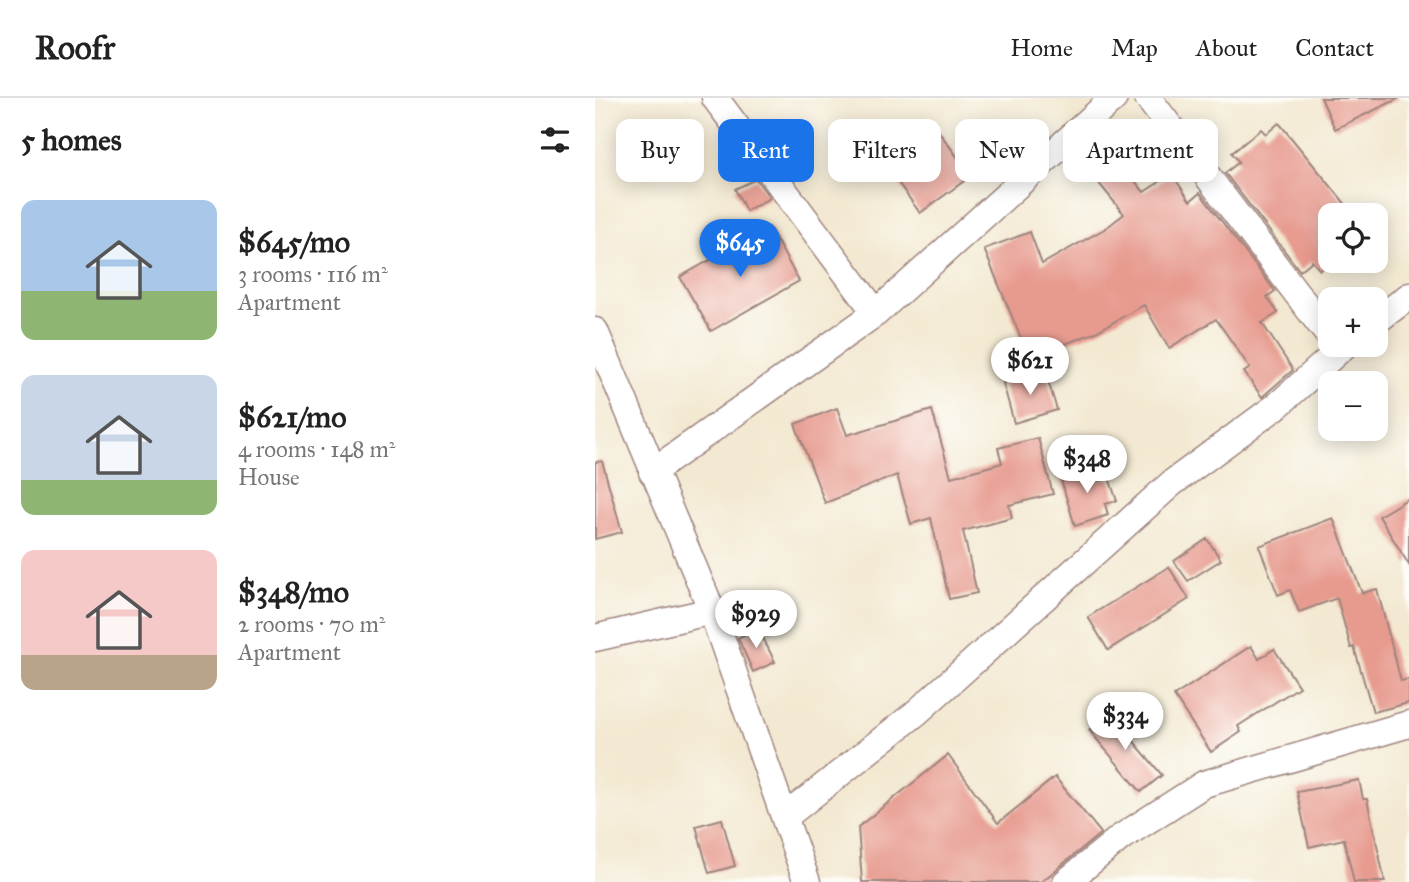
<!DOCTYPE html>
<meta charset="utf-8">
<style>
body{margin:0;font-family:"IM FELL Great Primer",serif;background:#f2f2f2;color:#222;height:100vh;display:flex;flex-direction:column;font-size:26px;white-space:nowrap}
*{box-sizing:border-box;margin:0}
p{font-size:23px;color:#767676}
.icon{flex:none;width:38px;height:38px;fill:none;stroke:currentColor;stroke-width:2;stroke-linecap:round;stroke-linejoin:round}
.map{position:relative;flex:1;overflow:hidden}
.sheet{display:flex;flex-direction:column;background:#fff;width:595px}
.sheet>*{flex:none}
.top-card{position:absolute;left:21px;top:21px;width:665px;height:63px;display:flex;gap:14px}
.controls{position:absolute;left:723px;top:105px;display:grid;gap:14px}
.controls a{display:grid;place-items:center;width:70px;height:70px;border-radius:14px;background:#fff;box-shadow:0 4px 18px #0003;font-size:35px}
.price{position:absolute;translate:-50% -60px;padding:0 16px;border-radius:24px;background:#fff;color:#222;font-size:23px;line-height:46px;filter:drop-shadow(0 2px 4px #0008)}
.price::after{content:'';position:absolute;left:50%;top:42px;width:21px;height:16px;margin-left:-10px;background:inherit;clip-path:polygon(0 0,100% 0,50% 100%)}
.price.active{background:#1a73e8;color:#fff}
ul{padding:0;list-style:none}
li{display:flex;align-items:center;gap:21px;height:175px;padding:0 21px}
li span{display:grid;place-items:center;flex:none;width:196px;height:140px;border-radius:14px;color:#555}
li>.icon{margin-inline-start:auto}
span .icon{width:84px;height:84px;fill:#fffc;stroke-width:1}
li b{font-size:30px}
h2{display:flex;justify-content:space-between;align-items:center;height:84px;padding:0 21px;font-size:30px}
.pill{padding:0 24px;border-radius:14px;background:#fff;box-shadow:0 4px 18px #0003;font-size:24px;line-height:63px}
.pill.active{background:#1a73e8;color:#fff}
header{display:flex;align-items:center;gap:42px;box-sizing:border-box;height:98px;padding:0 35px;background:#fff;border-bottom:2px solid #e0e0e0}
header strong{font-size:33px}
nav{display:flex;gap:38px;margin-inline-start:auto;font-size:24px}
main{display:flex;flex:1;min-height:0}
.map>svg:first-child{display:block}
.building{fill:#e79a8e}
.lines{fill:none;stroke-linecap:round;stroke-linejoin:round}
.minor-casing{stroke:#9e847e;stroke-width:29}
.minor{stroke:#fff;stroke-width:26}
</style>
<header>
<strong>Roofr</strong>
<nav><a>Home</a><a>Map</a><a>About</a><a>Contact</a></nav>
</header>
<main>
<section class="sheet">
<h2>5 homes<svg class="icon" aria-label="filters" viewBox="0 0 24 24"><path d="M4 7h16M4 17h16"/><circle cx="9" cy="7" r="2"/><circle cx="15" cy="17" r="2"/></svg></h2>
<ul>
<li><span style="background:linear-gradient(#a9c7e8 65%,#8fb573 0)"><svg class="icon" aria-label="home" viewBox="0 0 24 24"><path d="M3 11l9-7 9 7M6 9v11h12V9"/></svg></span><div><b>$645/mo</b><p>3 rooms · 116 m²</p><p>Apartment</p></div></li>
<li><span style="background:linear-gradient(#c9d6e8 75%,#8fb573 0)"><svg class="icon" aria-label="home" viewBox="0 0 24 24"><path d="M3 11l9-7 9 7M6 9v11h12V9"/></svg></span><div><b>$621/mo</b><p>4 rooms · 148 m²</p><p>House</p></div></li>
<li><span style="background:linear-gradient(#f6c9c9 75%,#b9a48a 0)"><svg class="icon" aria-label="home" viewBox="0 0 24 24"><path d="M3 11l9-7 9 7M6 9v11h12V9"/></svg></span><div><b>$348/mo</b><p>2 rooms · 70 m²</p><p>Apartment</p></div></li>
</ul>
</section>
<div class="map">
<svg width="814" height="784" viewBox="0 0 814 784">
<rect width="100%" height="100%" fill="#fdfcf7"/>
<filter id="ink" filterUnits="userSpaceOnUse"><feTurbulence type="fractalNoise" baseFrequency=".0143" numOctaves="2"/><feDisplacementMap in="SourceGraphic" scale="14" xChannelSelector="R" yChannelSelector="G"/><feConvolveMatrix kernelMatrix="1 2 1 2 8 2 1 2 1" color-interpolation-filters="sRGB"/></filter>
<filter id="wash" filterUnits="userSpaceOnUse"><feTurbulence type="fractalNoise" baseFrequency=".00686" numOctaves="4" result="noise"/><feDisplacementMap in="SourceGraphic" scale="28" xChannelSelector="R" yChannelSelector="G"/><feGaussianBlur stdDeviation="1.57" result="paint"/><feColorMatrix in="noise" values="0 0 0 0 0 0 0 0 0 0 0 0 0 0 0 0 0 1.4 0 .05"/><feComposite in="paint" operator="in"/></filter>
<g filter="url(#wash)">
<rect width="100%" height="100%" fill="#f3e9d2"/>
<g id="blocks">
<g class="building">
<polygon points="726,0 805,0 740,31"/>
<polygon points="337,24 376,78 325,115 286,61"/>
<polygon points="684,25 757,114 756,117 735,117 736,163 725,172 717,163 705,173 630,75 644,64 637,55 666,31 671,36"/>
<polygon points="517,55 549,94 577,76 595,103 605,95 680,193 672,199 683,215 667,225 698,272 667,299 649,274 655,270 621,221 574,250 549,207 501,234 434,260 389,151 435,134 447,166 511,130 529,116 494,73"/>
<polygon points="161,81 175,100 151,113 140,91"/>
<polygon points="174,129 204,183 116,233 85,179"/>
<polygon points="450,273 462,312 419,325 408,285"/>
<polygon points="242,310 252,337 337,312 356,379 407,365 403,350 443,340 458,396 414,407 417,420 368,433 382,495 354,501 336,420 316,426 302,377 230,405 200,326"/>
<polygon points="7,363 27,434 0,441 0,364"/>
<polygon points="500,368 504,383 514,380 522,403 510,406 513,417 480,428 465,379"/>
<polygon points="814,400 814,467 784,418"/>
<polygon points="738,420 767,495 782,491 806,583 814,581 814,605 778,614 759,549 756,550 742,500 704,514 695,492 683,497 664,448"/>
<polygon points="612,441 626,462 593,483 579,463"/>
<polygon points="574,469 594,501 513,552 493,519"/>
<polygon points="163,530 180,564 158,574 143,540"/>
<polygon points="656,548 664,561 679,551 704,589 643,628 646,634 616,654 579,598"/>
<polygon points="515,615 567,677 546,694 494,632"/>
<polygon points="353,657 403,725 460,679 506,735 446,784 267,784 263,729"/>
<polygon points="764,682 768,701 772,701 790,784 759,784 749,741 714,749 702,694"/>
<polygon points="127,721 140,768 114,775 101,728"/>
</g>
</g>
</g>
<g filter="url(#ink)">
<use href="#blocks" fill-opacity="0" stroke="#9e847e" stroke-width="2"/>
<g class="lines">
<g class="minor-casing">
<g id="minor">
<polyline points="120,0 281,215"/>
<polyline points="553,0 735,239"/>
<polyline points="780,224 814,198"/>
<polyline points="0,233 117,513 212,784"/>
<polyline points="57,374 281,215 519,0"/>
<polyline points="0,540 117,513"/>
<polyline points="190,719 321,615 577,385 683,307 750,247"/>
<polyline points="471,784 525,740 609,686 814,626"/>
</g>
</g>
<use href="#minor" class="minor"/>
</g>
</g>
</svg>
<div class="controls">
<a><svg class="icon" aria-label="locate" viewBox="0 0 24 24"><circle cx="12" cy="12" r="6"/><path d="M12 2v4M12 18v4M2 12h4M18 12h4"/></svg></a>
<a>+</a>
<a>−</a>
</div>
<b class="price active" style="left:145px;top:181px">$645</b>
<b class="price" style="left:435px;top:299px">$621</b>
<b class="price" style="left:492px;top:397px">$348</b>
<b class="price" style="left:161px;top:552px">$929</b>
<b class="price" style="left:530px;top:654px">$334</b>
<div class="top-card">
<a class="pill">Buy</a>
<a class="pill active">Rent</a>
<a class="pill">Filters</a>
<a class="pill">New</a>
<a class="pill">Apartment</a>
</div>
</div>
</main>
